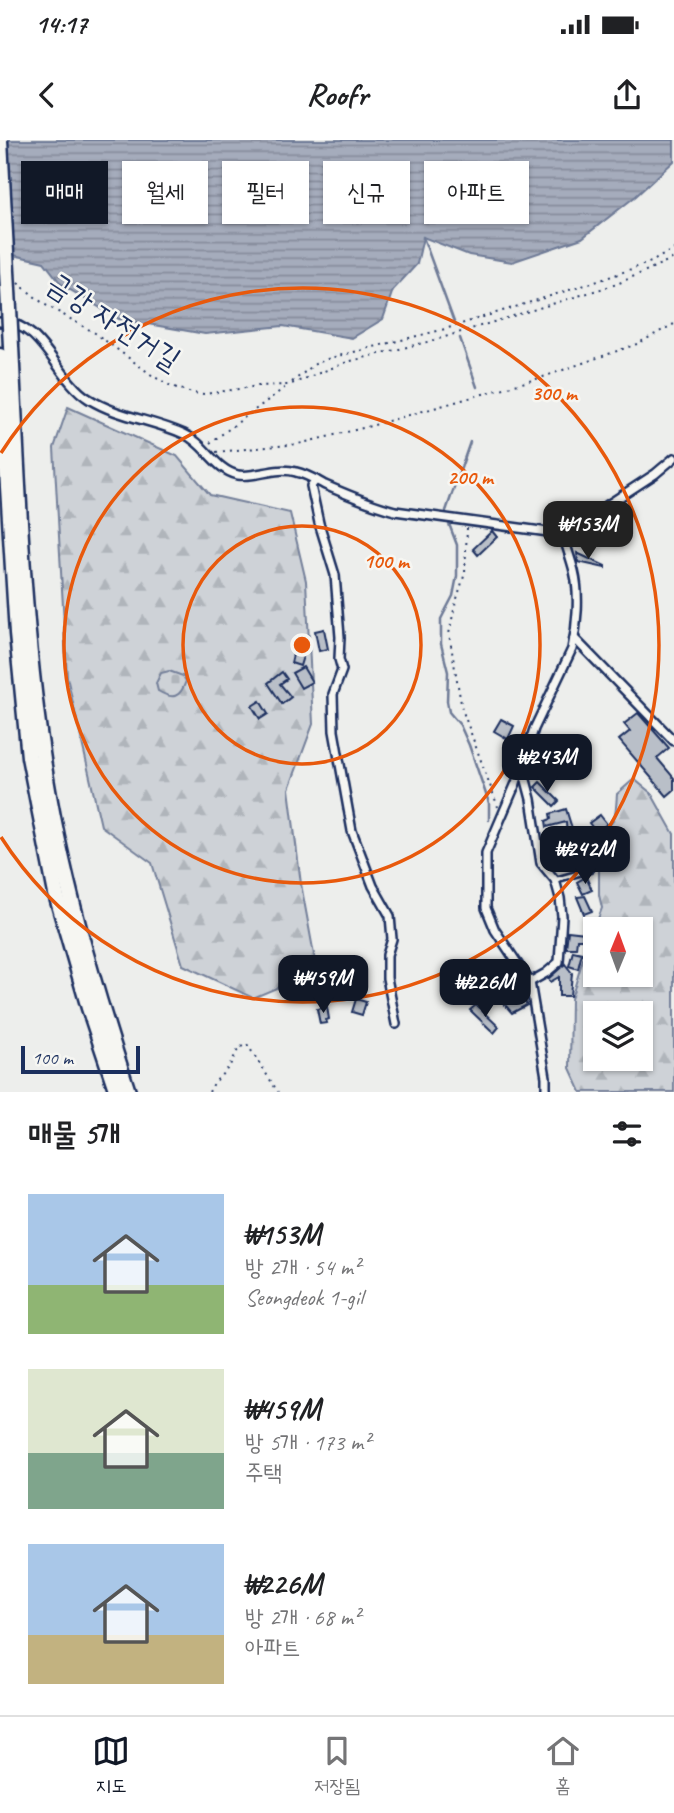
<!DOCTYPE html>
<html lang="ko">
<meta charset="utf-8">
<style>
body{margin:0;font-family:Caveat,"Poor Story",sans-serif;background:#f2f2f2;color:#202124;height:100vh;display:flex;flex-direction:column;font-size:26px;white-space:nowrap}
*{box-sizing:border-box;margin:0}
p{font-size:23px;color:#757577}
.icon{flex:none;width:38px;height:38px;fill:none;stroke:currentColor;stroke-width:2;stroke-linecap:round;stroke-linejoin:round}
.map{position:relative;height:952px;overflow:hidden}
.side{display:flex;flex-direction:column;background:#fff;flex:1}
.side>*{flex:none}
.top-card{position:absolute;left:21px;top:21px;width:634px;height:63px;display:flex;gap:14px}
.needle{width:46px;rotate:1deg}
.buttons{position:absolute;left:583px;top:777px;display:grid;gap:14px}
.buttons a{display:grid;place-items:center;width:70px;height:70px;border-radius:0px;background:#fff;box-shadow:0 2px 5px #0004;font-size:35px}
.scale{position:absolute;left:21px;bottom:18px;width:119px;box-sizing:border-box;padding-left:7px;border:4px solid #1b2f5e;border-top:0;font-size:19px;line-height:24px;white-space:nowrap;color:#1b2f5e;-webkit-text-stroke:5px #f6f6f2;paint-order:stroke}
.price{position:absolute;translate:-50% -60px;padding:0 16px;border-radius:14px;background:#111827;color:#fff;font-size:23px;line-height:46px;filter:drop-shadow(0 2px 4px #0008)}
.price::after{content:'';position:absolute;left:50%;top:42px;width:21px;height:16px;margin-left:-10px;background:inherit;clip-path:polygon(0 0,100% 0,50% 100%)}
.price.active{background:#222;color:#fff}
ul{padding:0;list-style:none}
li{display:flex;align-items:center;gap:21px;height:175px;padding:0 28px}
li span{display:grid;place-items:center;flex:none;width:196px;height:140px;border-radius:0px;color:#555}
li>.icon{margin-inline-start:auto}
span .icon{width:84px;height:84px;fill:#fffc;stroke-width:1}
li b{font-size:30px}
h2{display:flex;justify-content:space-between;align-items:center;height:84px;padding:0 28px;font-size:30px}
.pill{padding:0 24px;border-radius:0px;background:#fff;box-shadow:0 2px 5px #0004;font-size:24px;line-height:63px}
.pill.active{background:#111827;color:#fff}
.status{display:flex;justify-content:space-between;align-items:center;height:49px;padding:0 35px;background:#fff;direction:ltr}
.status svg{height:19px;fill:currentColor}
header{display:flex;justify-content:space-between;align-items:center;height:91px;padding:0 28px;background:#fff;font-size:32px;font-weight:800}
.menu{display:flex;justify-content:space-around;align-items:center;height:98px;border-top:2px solid #e0e0e0;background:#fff;font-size:19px;color:#757577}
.menu a{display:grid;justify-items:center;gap:4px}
.menu .active{color:#111827}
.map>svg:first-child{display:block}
.forest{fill:url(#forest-firs);stroke:#74809a;stroke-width:2;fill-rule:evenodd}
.cemetery{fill:url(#cemetery-stones);stroke:#74809a;stroke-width:2}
.water{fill:url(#water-rules);stroke:#6e7a96;stroke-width:2}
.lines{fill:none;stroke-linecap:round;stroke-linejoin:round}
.stream{stroke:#6e7a96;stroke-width:2.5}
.building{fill:#b9bfc8;stroke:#1b2f5e;stroke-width:2}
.service-casing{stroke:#1b2f5e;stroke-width:9}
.minor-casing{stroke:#1b2f5e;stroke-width:12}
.motorway-casing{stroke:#1b2f5e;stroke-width:19}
.path{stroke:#1b2f5e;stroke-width:2;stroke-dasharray:2 5;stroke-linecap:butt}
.service{stroke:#f6f6f2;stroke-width:3.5}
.minor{stroke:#f6f6f2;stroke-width:7}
.motorway{stroke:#f6f6f2;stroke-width:14}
.motorway-bridge-casing{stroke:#1b2f5e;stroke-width:19;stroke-linecap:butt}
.motorway-bridge{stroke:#f6f6f2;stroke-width:14}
.ring{fill:none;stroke:#e8590c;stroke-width:3.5}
.labels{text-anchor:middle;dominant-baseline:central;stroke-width:5;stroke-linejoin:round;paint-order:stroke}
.street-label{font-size:30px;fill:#1b2f5e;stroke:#f6f6f2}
.centre{fill:#e8590c;stroke:#f6f6f2;stroke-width:3.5}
.ring-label{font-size:21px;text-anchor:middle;font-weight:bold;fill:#e8590c;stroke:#f6f6f2;stroke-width:5;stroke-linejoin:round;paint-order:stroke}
</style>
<div class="status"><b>14:17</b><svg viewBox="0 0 49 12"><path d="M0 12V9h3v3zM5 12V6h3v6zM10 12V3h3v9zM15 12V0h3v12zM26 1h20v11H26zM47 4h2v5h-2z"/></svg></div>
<header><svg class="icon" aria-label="back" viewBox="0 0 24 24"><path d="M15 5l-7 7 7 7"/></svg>Roofr<svg class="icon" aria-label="share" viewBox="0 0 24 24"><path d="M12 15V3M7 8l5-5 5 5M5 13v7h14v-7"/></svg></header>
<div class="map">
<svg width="674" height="952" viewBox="0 0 674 952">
<defs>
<pattern id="forest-firs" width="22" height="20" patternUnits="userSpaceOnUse" patternTransform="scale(1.75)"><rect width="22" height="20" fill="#ced2d7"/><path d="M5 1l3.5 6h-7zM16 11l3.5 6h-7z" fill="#b0b5bb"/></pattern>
<pattern id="cemetery-stones" width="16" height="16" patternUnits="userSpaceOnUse" patternTransform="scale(1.75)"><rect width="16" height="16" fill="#ced2d7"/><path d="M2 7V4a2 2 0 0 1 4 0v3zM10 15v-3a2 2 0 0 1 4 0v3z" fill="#b0b5bb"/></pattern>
<pattern id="water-rules" width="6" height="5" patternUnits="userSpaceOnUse" patternTransform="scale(1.75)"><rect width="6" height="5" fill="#a5acbc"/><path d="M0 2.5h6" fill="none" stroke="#868c9c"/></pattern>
</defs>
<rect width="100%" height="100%" fill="#edeeec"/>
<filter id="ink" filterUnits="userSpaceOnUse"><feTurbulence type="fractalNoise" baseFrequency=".0143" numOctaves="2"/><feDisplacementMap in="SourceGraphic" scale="14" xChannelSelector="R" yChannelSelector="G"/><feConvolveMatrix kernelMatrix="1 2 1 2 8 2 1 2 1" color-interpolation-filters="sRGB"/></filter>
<g filter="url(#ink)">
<g class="forest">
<polygon points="68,267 177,316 210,355 290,373 306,441 313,584 289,649 301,744 317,831 253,858 183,825 152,723 101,686 67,537 54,308"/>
<path d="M634 639 651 653 674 694V952H581L570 928 571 859 583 819 602 768 599 755V714L595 694C618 683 615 678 617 654ZM595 789H640V835H595ZM595 873H640V919H595Z"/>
</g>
<path class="cemetery" d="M169 531 183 536 186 541C180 558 173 560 158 551L156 543 161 533Z"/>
<polygon class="water" points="0,0 674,0 674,21 636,56 582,98 512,122 469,115 423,97 417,124 393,150 383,179 352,198 283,186 205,194 119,179 62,145 44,122 0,112"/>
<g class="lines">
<g class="stream">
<polyline points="423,97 454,182"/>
<polyline points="460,198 477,247"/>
<polyline points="446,371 470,302"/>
<polyline points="449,384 457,405 457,436 453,456 441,479 441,504 448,532 447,561 449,572 460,585 469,605 489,663 489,680"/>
</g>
</g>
<g class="building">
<polygon points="492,391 497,397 478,415 473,409"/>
<polygon points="577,413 605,426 605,428 578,422"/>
<polygon points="324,489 328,509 319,511 315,491"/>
<polygon points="294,510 304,513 300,526 291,523"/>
<polygon points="303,527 312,542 301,548 292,533"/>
<polygon points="282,532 287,539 280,544 291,557 282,564 268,543"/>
<polygon points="260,561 268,574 260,579 252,566"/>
<polygon points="638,573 669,608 657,618 674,638 674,650 667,656 619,600 630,591 624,584"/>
<polygon points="501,579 514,586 508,599 494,591"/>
<polygon points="540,642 559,661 554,666 535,647"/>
<polygon points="566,669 578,708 571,711 567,701 566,682 547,687 546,681 551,679 550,674"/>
<polygon points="600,675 607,684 596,692 589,683"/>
<polygon points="583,711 589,726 580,728 574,714"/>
<polygon points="586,737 592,750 583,754 577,742"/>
<polygon points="585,756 592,771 584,774 577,757"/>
<polygon points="568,791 585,793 585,799 577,799 576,808 566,808"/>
<polygon points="573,811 582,813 578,829 569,826"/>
<polygon points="565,824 572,833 570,856 559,856 559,837 550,842 548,839"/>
<polygon points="521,848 525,855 523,857 527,865 512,873 500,859"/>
<polygon points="356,859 366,862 362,875 352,872"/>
<polygon points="476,865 499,887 494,893 470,870"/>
<polygon points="327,867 329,879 326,880 327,883 320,884 317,869"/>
</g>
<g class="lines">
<g class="service-casing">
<polyline id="service" points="555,740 590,730"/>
</g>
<g class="minor-casing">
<g id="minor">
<path d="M0 182C43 181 56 239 89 259 118 277 153 280 184 294 205 303 215 330 238 335 256 338 276 326 296 332 306 334 316 340 325 345 348 355 371 365 395 371L563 394 655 334 674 318"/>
<polyline points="316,340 311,346 319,383 335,435 340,497 339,519 342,530 333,554 334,591 352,691 373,746 390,776 392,799 387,815 387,838 396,884"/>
<polyline points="574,498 674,601"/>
<polyline points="520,630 526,640 531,659 541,723 555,740 560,758 562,776 559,822 546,833 530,842"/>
<path d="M546 952V937L530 842 495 790 486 768V713L516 643 534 589 572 509C577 486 580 455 574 431 571 419 566 406 563 394"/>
</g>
</g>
<g class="motorway-casing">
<g id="motorway">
<path d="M11 206C18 341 22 478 42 613 59 729 92 841 128 952"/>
<polyline points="0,216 17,494 29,617 56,754 89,868 117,952"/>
</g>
</g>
<g class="path">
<polyline points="18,143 44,164 95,193 153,236 171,246 192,253 205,254 258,246 289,245 347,222 435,200 617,144 674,118"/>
<polyline points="292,242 315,224 330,218 445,189 598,141 651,122 674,109"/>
<polyline points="210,303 287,246"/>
<polyline points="216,312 298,304 367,287 543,237 637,204 674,184"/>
<polyline points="467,388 465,433 455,465 449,494 462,569 498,667"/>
<polyline points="209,952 214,943 229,927 239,908 247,904 278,952"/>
</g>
<use href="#service" class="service"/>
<use href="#minor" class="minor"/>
<use href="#motorway" class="motorway"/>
<g class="motorway-bridge-casing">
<polyline id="motorway-bridge" points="0,0 11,206"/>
</g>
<use href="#motorway-bridge" class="motorway-bridge"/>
</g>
</g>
<g class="ring">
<circle cx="302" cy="505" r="119"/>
<circle cx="302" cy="505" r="238"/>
<path d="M1 313A357 357 0 1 1 1 697"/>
</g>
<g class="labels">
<g class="street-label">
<text transform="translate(114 181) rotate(33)">금강 자전거길</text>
</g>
</g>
<circle cx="302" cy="505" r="10" class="centre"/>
<g class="ring-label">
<text x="554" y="260">300 m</text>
<text x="470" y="344">200 m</text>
<text x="386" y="428">100 m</text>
</g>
</svg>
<div class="buttons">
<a><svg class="needle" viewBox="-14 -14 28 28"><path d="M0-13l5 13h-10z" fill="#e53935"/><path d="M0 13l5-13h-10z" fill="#757577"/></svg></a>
<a><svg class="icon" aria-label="layers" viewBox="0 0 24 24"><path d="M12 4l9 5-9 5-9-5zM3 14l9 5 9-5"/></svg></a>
</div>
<div class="scale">100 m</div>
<b class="price active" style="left:588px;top:421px">₩153M</b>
<b class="price" style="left:547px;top:654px">₩243M</b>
<b class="price" style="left:585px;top:746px">₩242M</b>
<b class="price" style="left:323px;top:875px">₩459M</b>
<b class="price" style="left:485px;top:879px">₩226M</b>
<div class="top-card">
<a class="pill active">매매</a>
<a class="pill">월세</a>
<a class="pill">필터</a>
<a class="pill">신규</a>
<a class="pill">아파트</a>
</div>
</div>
<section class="side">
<h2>매물 5개<svg class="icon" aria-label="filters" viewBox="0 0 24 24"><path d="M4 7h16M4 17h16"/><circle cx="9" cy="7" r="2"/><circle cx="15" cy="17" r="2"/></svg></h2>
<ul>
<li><span style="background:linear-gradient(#a9c7e8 65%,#8fb573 0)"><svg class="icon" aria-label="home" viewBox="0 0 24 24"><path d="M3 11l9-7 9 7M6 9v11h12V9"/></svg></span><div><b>₩153M</b><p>방 2개 · 54 m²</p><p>Seongdeok 1-gil</p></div></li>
<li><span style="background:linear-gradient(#dfe7d0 60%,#7fa58c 0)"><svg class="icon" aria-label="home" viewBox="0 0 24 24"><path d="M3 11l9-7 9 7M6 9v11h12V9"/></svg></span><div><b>₩459M</b><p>방 5개 · 173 m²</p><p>주택</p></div></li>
<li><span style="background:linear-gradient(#a9c7e8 65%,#c2b280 0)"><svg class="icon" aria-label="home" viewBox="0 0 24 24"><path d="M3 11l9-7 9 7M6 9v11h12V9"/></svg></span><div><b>₩226M</b><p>방 2개 · 68 m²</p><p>아파트</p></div></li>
</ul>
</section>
<nav class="menu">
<a class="active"><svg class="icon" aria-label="map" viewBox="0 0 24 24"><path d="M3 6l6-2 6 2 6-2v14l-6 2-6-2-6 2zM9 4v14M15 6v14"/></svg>지도</a>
<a><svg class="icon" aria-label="saved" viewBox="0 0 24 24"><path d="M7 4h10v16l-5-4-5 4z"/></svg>저장됨</a>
<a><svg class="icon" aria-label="home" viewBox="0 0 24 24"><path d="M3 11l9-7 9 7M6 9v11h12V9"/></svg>홈</a>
</nav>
